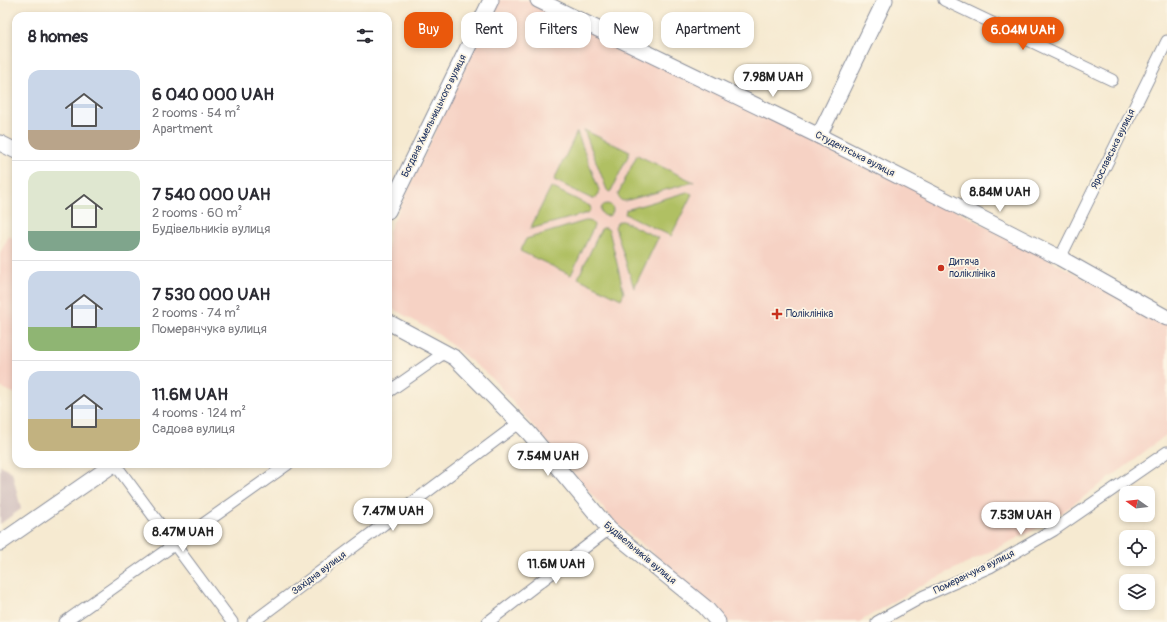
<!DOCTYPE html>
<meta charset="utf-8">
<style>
body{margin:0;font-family:Pangolin,sans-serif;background:#f2f2f3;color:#2b2b33;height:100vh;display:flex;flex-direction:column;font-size:15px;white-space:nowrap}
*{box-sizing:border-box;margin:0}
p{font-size:13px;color:#7c7c81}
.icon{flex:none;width:22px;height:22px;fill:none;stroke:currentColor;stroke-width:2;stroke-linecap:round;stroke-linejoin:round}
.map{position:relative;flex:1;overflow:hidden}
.details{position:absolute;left:12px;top:12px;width:380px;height:456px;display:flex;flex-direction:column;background:#fff;border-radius:12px;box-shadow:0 2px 6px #0003}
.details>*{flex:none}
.guide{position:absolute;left:404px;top:12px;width:380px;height:36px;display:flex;gap:8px}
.needle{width:26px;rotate:284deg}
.fabs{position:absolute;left:1119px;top:486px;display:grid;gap:8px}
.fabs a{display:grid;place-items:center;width:36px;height:36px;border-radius:8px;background:#fff;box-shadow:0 2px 6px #0003;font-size:20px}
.price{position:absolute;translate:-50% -34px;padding:0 9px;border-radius:14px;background:#fff;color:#222;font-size:13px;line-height:26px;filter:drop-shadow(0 1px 2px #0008)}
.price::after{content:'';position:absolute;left:50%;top:24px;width:12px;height:9px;margin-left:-6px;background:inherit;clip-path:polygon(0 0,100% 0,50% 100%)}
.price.selected{background:#ea580c;color:#fff}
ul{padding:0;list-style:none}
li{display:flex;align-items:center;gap:12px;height:100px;padding:0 16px}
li+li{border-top:1px solid #e1e1e2}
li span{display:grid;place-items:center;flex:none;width:112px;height:80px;border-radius:12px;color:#555}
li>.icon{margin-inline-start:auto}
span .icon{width:48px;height:48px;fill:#fffc;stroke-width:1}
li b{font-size:17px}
h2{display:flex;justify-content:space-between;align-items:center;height:48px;padding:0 16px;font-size:17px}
.pill{padding:0 14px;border-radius:12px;background:#fff;box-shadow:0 2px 6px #0003;font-size:14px;line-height:36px}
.pill.selected{background:#ea580c;color:#fff}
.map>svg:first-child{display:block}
.built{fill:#f6d2c4}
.industrial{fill:#d1bfbe}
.green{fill:#b0c063;stroke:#667860}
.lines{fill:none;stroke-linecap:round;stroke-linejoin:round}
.street-casing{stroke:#888c98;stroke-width:13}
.secondary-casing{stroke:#888c98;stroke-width:17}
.street{stroke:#fff;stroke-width:11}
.secondary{stroke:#fff;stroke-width:15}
.poi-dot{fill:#c8321e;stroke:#fcf5e5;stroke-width:1.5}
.labels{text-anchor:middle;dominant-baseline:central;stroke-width:3.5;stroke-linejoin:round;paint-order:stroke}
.street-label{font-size:10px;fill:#1b2f5e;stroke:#fcf5e5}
.poi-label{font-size:10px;fill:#1b2f5e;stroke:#fcf5e5;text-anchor:start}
</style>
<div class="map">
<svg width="1167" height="622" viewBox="0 0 1167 622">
<rect width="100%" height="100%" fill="#fcf5e5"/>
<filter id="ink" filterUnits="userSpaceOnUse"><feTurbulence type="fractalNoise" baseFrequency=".025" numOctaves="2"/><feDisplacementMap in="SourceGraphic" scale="8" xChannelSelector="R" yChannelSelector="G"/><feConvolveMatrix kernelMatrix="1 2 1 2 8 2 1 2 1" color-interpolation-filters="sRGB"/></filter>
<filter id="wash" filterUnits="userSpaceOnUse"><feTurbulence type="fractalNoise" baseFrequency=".012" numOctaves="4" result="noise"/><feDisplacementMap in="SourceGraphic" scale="16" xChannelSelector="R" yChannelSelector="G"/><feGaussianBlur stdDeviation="0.9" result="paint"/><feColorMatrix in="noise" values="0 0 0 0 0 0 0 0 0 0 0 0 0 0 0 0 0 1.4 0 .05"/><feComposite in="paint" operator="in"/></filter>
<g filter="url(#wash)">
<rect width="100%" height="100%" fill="#f6ead1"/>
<g class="built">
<polygon points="496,0 531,0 847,153 1167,322 1167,434 1129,464 1046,524 922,585 859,622 725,622 707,603 662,561 616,523 492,378 439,335 388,306 388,233"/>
<polygon points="9,236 16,240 16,394 0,387 0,253"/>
</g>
<polygon class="industrial" points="0,465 12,472 21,509 0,524"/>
<g class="green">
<polygon points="584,130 630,152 611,191 609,192 607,190"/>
<polygon points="577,132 599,190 599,194 597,197 592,199 554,180"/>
<path d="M637 155 694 182 625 201C621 201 618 199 618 194Z"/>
<polygon points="551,187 590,206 591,210 588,213 530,229"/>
<polygon points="687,192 692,194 671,236 625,214 626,210 629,209"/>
<circle cx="607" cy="210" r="6"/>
<path d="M585 221C589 221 593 221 594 226L571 275 520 251 526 239Z"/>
<polygon points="620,221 623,221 658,238 634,288 615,227 617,223"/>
<polygon points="603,228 606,228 609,230 624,293 621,299 578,278 601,229"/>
</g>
</g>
<g filter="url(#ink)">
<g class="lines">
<g class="street-casing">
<g id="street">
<polyline points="944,0 1112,80"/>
<polyline points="1060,258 1167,41"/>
<polyline points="388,392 444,353"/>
<polyline points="115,464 232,622"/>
<polyline points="65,622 288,464"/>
<polyline points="253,622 519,423"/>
<polyline points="488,622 609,529"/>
<polyline points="877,622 924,596 990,567 1054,530 1167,452"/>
</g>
</g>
<g class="secondary-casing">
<g id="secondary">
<polyline points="538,0 819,136 1060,258 1167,318"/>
<polyline points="819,136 885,0"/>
<polyline points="0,143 16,151"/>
<polyline points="388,211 491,0"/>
<polyline points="388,322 455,358 529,433 609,529 705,607 718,622"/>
<polyline points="0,543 114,464"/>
</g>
</g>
<use href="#street" class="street"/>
<use href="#secondary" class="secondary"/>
</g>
</g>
<g class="poi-dot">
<circle cx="941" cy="268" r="4"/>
<path d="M775 308h4v4h4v4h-4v4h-4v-4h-4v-4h4z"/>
</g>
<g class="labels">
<g class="street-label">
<text transform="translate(434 116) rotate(-64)">Богдана Хмельницького вулиця</text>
<text transform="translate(1113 149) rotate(-64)">Ярославська вулиця</text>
<text transform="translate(855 154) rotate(27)">Студентська вулиця</text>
<text transform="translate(640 553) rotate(40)">Будівельників вулиця</text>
<text transform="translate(974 572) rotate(-26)">Померанчука вулиця</text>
<text transform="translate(319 573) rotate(-37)">Західна вулиця</text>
</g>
<g class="poi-label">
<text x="949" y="262">Дитяча<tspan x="949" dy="12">поліклініка</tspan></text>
<text x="786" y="314">Поліклініка</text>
</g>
</g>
</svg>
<div class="fabs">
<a><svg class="needle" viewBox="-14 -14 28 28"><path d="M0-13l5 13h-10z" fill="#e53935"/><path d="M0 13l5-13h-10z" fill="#7c7c81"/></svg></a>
<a><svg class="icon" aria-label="locate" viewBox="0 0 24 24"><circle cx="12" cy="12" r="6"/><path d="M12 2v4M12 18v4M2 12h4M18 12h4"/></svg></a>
<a><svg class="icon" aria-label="layers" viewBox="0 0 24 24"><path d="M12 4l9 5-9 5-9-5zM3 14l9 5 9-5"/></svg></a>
</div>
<b class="price selected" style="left:1023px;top:51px">6.04M UAH</b>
<b class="price" style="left:773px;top:98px">7.98M UAH</b>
<b class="price" style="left:1000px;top:213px">8.84M UAH</b>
<b class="price" style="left:548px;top:477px">7.54M UAH</b>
<b class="price" style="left:393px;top:532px">7.47M UAH</b>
<b class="price" style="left:1021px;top:536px">7.53M UAH</b>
<b class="price" style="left:183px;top:553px">8.47M UAH</b>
<b class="price" style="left:556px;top:585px">11.6M UAH</b>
<div class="guide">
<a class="pill selected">Buy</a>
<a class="pill">Rent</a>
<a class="pill">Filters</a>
<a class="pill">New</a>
<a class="pill">Apartment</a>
</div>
<section class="details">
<h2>8 homes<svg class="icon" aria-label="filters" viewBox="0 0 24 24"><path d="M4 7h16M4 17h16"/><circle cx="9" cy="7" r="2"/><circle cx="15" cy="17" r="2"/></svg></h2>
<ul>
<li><span style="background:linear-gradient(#c9d6e8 75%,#b9a48a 0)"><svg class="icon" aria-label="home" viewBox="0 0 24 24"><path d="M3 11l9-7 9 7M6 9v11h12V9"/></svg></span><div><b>6 040 000 UAH</b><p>2 rooms · 54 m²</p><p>Apartment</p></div></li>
<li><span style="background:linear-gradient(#dfe7d0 75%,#7fa58c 0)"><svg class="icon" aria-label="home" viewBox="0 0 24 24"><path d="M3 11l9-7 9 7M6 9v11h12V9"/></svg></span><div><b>7 540 000 UAH</b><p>2 rooms · 60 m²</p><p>Будівельників вулиця</p></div></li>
<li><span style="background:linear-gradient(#c9d6e8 70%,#8fb573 0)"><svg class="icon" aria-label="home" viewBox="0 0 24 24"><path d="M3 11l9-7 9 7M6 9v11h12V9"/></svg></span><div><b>7 530 000 UAH</b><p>2 rooms · 74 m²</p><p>Померанчука вулиця</p></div></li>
<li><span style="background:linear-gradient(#c9d6e8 60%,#c2b280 0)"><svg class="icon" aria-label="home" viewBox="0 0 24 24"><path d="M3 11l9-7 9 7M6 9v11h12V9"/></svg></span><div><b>11.6M UAH</b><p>4 rooms · 124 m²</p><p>Садова вулиця</p></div></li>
</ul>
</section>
</div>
